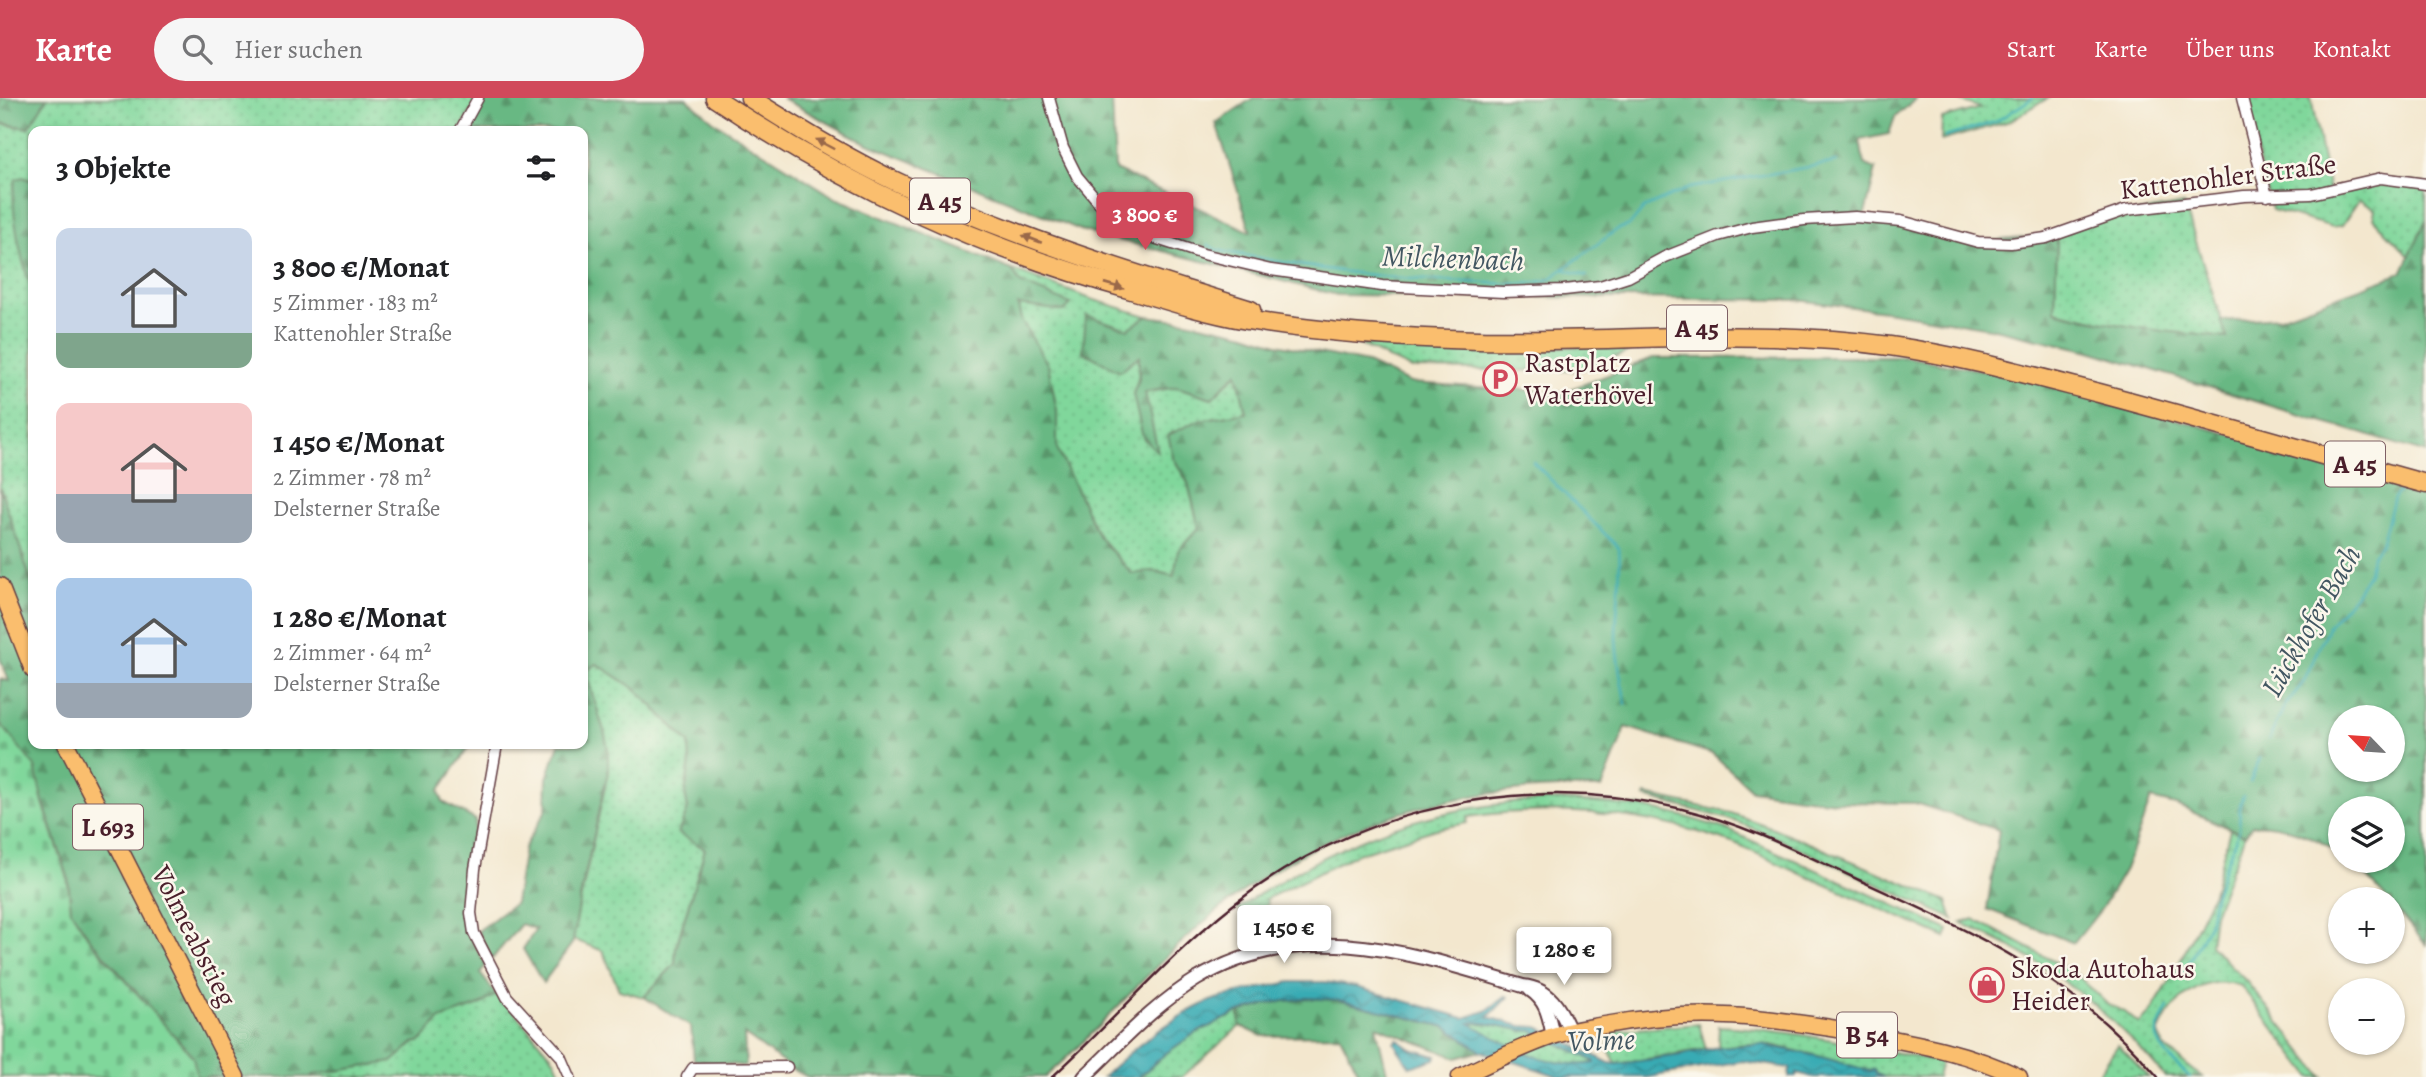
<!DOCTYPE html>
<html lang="de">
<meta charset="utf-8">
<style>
body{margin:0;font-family:Alegreya,serif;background:#f6f6f6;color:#202124;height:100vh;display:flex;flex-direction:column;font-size:26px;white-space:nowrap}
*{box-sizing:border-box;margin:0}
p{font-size:23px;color:#757577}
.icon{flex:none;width:38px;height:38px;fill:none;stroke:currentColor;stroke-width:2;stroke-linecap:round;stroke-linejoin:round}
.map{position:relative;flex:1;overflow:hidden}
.panel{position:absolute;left:28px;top:28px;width:560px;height:623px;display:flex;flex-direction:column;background:#fff;border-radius:14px;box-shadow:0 2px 5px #0004}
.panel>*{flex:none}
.needle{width:46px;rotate:295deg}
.fabs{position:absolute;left:2328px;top:607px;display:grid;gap:14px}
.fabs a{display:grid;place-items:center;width:77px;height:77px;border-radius:50%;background:#fff;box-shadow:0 2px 5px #0004;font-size:35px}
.price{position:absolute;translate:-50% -60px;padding:0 16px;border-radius:7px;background:#fff;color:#222;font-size:23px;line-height:46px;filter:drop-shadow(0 2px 4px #0008)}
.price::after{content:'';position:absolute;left:50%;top:42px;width:21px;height:16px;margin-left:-10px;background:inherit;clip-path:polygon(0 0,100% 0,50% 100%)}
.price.on{background:#d1495b;color:#fff}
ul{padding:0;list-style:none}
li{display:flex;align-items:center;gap:21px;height:175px;padding:0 28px}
li span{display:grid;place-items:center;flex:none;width:196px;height:140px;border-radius:14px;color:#555}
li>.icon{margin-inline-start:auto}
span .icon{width:84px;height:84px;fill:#fffc;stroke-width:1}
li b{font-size:30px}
h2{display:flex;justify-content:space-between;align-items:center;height:84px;padding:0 28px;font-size:30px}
header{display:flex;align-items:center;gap:42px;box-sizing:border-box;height:98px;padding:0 35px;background:#d1495b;color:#fff}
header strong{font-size:33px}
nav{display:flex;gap:38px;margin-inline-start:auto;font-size:24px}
.search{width:490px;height:63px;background:#f6f6f6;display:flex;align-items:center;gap:18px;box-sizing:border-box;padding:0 24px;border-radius:38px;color:#757577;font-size:26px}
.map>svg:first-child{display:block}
.grass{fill:url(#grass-dots);stroke:#657b63;stroke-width:2}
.forest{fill:url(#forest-firs);stroke:#596c57;stroke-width:2;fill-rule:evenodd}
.cemetery{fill:url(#cemetery-stones);stroke:#657b63;stroke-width:2}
.water{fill:url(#water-waves);stroke:#426570;stroke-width:2;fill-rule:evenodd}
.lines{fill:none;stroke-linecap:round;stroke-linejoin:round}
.stream{stroke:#39abb4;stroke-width:2.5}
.minor-casing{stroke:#633d43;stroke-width:13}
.tertiary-casing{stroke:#633d43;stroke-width:16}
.primary-casing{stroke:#633d43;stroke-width:19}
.motorway-casing{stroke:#633d43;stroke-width:21}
.minor{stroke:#fff;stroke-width:10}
.tertiary{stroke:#fff;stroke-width:12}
.primary{stroke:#fabe6e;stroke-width:16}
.motorway{stroke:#fabe6e;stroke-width:18}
.rail{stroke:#4a1f2b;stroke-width:2.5}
.oneway{fill:#996749}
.labels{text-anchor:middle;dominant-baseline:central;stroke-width:5;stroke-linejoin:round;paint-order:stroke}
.shield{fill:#fbf7ec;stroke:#7f6065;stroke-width:2}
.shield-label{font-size:26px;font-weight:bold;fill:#4a1f2b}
.street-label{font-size:28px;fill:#4a1f2b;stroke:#fbf7ec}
.poi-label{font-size:28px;fill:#4a1f2b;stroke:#fbf7ec;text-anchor:start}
.water-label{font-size:30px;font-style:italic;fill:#435762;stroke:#fbf7ec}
</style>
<header>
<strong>Karte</strong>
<div class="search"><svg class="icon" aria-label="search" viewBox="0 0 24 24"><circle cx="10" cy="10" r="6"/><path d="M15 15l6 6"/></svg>Hier suchen</div>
<nav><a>Start</a><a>Karte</a><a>Über uns</a><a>Kontakt</a></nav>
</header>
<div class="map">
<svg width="2426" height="979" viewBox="0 0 2426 979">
<defs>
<pattern id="grass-dots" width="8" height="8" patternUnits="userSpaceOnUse" patternTransform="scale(1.75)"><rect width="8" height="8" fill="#80d79b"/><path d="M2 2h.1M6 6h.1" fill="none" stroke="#70b886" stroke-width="1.8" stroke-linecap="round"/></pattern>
<pattern id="forest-firs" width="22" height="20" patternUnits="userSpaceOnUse" patternTransform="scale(1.75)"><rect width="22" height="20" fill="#68b883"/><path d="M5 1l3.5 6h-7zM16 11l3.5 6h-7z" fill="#58956b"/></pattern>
<pattern id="cemetery-stones" width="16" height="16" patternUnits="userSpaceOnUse" patternTransform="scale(1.75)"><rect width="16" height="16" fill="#80d79b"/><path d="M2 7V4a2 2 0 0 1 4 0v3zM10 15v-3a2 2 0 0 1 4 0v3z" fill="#70b886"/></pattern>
<pattern id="water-waves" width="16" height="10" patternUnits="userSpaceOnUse" patternTransform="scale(1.75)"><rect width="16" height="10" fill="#39abb4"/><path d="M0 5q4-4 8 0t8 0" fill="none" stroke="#328b93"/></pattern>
</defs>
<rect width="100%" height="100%" fill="#fbf7ec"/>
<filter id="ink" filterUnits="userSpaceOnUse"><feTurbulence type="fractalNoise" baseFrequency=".0143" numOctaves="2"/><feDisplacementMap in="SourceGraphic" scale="14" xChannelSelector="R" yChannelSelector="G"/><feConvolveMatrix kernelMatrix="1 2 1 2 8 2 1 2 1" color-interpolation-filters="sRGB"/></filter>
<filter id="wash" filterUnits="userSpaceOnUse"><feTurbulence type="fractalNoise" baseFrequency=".00686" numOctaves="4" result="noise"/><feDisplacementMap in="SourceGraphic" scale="28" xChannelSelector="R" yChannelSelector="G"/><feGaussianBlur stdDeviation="1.57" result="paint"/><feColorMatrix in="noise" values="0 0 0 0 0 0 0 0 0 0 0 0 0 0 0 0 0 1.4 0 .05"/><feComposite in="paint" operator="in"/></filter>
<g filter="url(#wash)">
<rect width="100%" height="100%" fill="#f3e7ce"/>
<g class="grass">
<polygon points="47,0 478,0 460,33 33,33 33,83 30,81 14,88 17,135 33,192 33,489 0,389 0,26 28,30"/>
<polygon points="1954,0 2048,0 2010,23 1941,43 1942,21 1980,10"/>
<polygon points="2242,0 2311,0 2329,93 2375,80 2426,86 2426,122 2410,159 2373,120 2375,112 2359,102 2342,127 2333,129 2272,112"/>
<polygon points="2184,106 2227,240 2125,229 2055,213 2057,137 2090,123"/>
<path d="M1012 172 1091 201 1147 218 1128 231C1139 256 1144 270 1133 296L1157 353 1144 295 1177 289 1212 300 1237 275 1246 314 1199 322 1173 359 1188 385 1199 430 1178 453 1175 478 1153 473 1132 476 1099 439 1057 351V313L1048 267 1021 222 1018 206 1064 213 1019 185Z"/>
<path d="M1364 245C1457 250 1550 250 1644 247L1587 270 1570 273 1411 271 1360 247Z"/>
<polygon points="597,566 637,592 689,645 690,664 685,695 688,711 679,734 705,751 676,849 675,866 644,899 619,892 603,853 572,841 608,674 608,651 604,633 586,579 590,570"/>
<polygon points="1646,697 1731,715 1773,730 1947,803 1953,821 1770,737 1729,721 1645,699"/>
<path d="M1562 702 1642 709 1682 718 1726 731 1949 832 1946 840C1897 818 1848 796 1799 775 1774 764 1748 750 1721 741 1639 714 1554 707 1468 719L1467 725 1436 731 1357 756 1266 801 1268 806 1245 820 1237 811C1343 739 1432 705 1562 702Z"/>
<path d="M2230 731 2245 737 2214 816 2210 847 2246 883 2323 979H2311L2241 888C2204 875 2171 902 2158 936L2164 949 2202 979H2165C2124 930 2072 883 2016 852 1999 842 1980 834 1962 825L1974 821 2074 874 2106 905 2125 914 2139 926 2150 915 2173 878 2213 795Z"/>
<polygon points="496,896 505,903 555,962 562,979 312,979 312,977 334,973 421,943 440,921 480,907"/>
<polygon points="1239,914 1240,928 1182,979 1139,979 1165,956 1194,936"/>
<path d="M1470 925 1498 926 1524 933H1533L1595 963 1596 965C1587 966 1576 968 1567 967 1545 965 1486 939 1470 925Z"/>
<polygon points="1699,926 1706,951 1617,966 1607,950 1612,933"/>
<path d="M1719 928C1794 932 1868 949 1941 964L1937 979H1884L1818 958 1771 947 1747 946 1718 949Z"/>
<polygon points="2118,947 2149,979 2096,979"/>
</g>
<g class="forest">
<polygon points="0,0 47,0 28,30 0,25"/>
<path d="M481 0H686L716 25 836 100 1012 172 1020 185 1071 206 1064 213 1018 207 1021 222 1048 267 1057 313V351L1099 439 1132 476 1153 473 1174 478 1178 453 1199 430 1188 385 1173 359 1168 337 1199 322 1246 314 1237 275 1212 300 1177 289 1145 294 1158 354 1143 340 1133 296 1139 281V258L1120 273 1083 254 1086 217 1128 231 1147 218 1186 223 1242 235 1277 246 1367 265 1410 285 1563 294 1653 260 1906 259 2039 282 2426 392V847L2392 806V802L2388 801 2369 781 2347 763H2392V710H2340V757C2318 739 2280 724 2252 727L2245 737 2176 707 2151 701 2125 771 2102 810 2074 845 1987 811 1999 732 1915 705 1835 704 1752 692 1713 656 1626 629 1602 690C1441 685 1304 731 1185 841 1137 885 1095 937 1045 979H808L793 972 744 936 746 968 694 962 691 929 644 899 675 866 676 850 705 751 678 735 688 711 685 695 690 664 689 645 637 592 597 566 590 570 587 579 604 633 608 651V674L580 800 573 844 543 885 523 851 536 831 521 826 492 861 478 833 515 805 524 750 546 712 547 680 559 646H583V33H463ZM2340 620H2392V672H2340Z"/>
<path d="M782 0H1112L1115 72 1251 134 1216 25 1253 0H1917L1895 19 1889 36 1860 42 1864 66 1876 71 1864 120 1978 144 2057 137 2055 213C2112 228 2168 234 2227 240L2221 223 2280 219 2402 175 2426 122V355L2090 253 1990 230 1893 214 1797 202 1337 197 1083 133 866 45Z"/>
<path d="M23 79 33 83V192C22 170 8 104 16 81Z"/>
<path d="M0 389 33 489V646H471L439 693 443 704 476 722C467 777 454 817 486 867L480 875 496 896 480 907 440 921 421 943 414 945 392 964 312 977V979H196L193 959 90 841 71 813 68 779 40 694 0 626V581L9 583 0 560Z"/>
<polygon points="1306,900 1338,902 1446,929 1481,953 1457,960 1376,928 1388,979 1361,979 1340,937 1262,938 1240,928 1239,914 1271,905"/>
</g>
<polygon class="cemetery" points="0,625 35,669 43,705 67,778 71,813 89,841 193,959 197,979 0,979"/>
<g class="water">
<path d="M1291 884H1325L1356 889 1464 920 1486 913 1506 898 1508 899 1488 919 1521 928 1538 929 1609 965 1617 966 1680 957 1718 949 1761 946 1818 958 1870 973 1874 971 1876 976 1884 979H1814L1797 975 1796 979H1789L1790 970 1742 963 1648 979H1561L1481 953 1446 929 1338 902 1306 900 1271 905 1239 914 1194 936 1165 956 1139 979H1103C1131 951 1179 914 1216 901 1240 893 1266 889 1291 884ZM1470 925C1492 923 1511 933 1533 933L1594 963 1595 965C1551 972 1507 947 1470 925Z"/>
<polygon points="1397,941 1411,951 1436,958 1435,961 1410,969 1394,945"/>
</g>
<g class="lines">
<g class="stream">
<polyline points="1945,39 1995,24 2033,0"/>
<path d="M1208 147 1217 152C1301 169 1384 182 1469 184 1496 185 1524 189 1550 181L1618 131 1630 127 1644 110 1689 90 1837 64"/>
<polyline points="1563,171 1587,178"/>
<path d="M1533 364 1619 450C1622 481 1616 510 1616 540 1617 563 1621 584 1626 606"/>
<polyline points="2269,641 2284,609 2303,585 2329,527 2355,497 2369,475 2372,458 2381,446 2394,400 2404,388"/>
<polyline points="2250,684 2260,660"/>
<polyline points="2181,880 2209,826 2214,798 2239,732 2240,706 2243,698"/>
<path d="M2168 909C2165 917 2158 927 2157 935 2155 949 2180 970 2190 979"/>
</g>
</g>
</g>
<g filter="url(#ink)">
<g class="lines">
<g class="minor-casing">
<g id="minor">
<polyline points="1049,0 1063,50 1077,78 1108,115 1139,135 1203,156 1271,172 1382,188 1441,191 1503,194 1564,192 1600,188 1628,179 1665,159 1718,138 1752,129 1804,122 1855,119 1901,123 1978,144 2011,145 2046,140 2126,112 2244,98 2311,96 2381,80 2426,86"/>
<polyline points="2242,0 2267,98"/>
<polyline points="460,33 478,0"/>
<polyline points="497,646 475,771 471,815 474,835 507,899 561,958 570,979"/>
<polyline points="687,979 693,970 787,969"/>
</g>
</g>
<g class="tertiary-casing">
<g id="tertiary">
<path d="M1530 892C1547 903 1549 920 1553 938"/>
<path d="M1084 979C1120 945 1154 907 1197 881 1306 817 1413 856 1523 888 1550 891 1560 910 1570 933"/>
</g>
</g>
<g class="primary-casing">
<g id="primary">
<polyline points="0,488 33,572"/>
<polyline points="66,646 236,979"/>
<path d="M1460 979C1491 964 1521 949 1553 938 1570 932 1588 930 1605 927 1699 909 1768 919 1860 935 1915 945 1968 954 2019 979"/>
</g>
</g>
<g class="motorway-casing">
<g id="motorway">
<path d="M715 0C848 89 980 150 1135 193 1172 204 1209 215 1247 222 1324 235 1401 240 1479 242 1615 245 1753 229 1890 248 1961 258 2029 277 2099 295 2208 324 2317 356 2426 386"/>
<path d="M750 0C797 30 846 60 897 84 1010 138 1131 175 1251 212"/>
</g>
</g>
<use href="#minor" class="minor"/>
<use href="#tertiary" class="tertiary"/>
<use href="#primary" class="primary"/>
<use href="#motorway" class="motorway"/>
<path class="rail" d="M1052 979C1114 923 1168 858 1233 807 1360 707 1527 674 1682 711 1745 726 1803 756 1861 783 1977 836 2073 879 2158 979"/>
</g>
<defs><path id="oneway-solid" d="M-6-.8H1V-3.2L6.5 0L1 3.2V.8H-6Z" transform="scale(1.75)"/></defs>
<g class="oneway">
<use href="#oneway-solid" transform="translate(825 46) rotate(-152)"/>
<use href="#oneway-solid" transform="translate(1032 141) rotate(-159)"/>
<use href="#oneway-solid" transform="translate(1114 188) rotate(16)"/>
</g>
</g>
<defs>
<g id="parking-ring" transform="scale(1.75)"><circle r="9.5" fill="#fbf7ec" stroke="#d1495b" stroke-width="1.5"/><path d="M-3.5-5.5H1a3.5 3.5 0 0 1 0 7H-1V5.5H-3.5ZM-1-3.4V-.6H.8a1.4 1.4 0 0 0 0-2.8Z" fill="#d1495b"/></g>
<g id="shop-ring" transform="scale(1.75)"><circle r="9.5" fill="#fbf7ec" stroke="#d1495b" stroke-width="1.5"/><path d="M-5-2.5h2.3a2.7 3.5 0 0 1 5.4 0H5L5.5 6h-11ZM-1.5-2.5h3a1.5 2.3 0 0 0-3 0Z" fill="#d1495b"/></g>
</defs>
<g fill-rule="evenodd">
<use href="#parking-ring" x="1500" y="281"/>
<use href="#shop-ring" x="1987" y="887"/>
</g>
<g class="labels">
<g class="shield">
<rect x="910" y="80.5" width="60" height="45" rx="5"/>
<rect x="1667" y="207.5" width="60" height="45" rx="5"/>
<rect x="2325" y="343.5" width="60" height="45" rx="5"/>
<rect x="73" y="706.5" width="70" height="45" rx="5"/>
<rect x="1837" y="914.5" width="60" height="45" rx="5"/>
</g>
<g class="shield-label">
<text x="940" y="103">A 45</text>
<text x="1697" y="230">A 45</text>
<text x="2355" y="366">A 45</text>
<text x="108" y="729">L 693</text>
<text x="1867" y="937">B 54</text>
</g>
<g class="street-label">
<text transform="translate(2228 79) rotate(-7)">Kattenohler Straße</text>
<text transform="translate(194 838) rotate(63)">Volmeabstieg</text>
</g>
<g class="poi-label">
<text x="1524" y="265">Rastplatz<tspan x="1524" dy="32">Waterhövel</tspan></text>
<text x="2011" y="871">Skoda Autohaus<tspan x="2011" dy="32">Heider</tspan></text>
</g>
<g class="water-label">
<text transform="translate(1453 160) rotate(2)">Milchenbach</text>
<text transform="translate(2311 523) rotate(-60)">Lückhofer Bach</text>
<text transform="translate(1601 942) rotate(-2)">Volme</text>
</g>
</g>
</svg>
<div class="fabs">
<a><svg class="needle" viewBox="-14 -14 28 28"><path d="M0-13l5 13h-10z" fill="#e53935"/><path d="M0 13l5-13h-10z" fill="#757577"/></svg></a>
<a><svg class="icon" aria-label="layers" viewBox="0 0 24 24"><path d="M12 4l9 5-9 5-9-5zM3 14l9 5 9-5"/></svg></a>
<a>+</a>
<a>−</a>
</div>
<b class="price on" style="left:1145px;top:154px">3 800 €</b>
<b class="price" style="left:1284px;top:867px">1 450 €</b>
<b class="price" style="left:1564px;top:889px">1 280 €</b>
<section class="panel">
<h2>3 Objekte<svg class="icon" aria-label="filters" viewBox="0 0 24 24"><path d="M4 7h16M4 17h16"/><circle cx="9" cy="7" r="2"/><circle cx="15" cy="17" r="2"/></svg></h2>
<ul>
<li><span style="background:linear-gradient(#c9d6e8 75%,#7fa58c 0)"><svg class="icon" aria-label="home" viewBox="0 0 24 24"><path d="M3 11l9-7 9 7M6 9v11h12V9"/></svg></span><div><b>3 800 €/Monat</b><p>5 Zimmer · 183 m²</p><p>Kattenohler Straße</p></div></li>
<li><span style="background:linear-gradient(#f6c9c9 65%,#9aa5b1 0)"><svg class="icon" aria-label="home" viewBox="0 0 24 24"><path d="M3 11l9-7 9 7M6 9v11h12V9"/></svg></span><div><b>1 450 €/Monat</b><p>2 Zimmer · 78 m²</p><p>Delsterner Straße</p></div></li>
<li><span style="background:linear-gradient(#a9c7e8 75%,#9aa5b1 0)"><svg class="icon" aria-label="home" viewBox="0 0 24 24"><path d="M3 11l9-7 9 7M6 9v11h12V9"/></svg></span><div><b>1 280 €/Monat</b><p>2 Zimmer · 64 m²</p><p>Delsterner Straße</p></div></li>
</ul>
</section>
</div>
